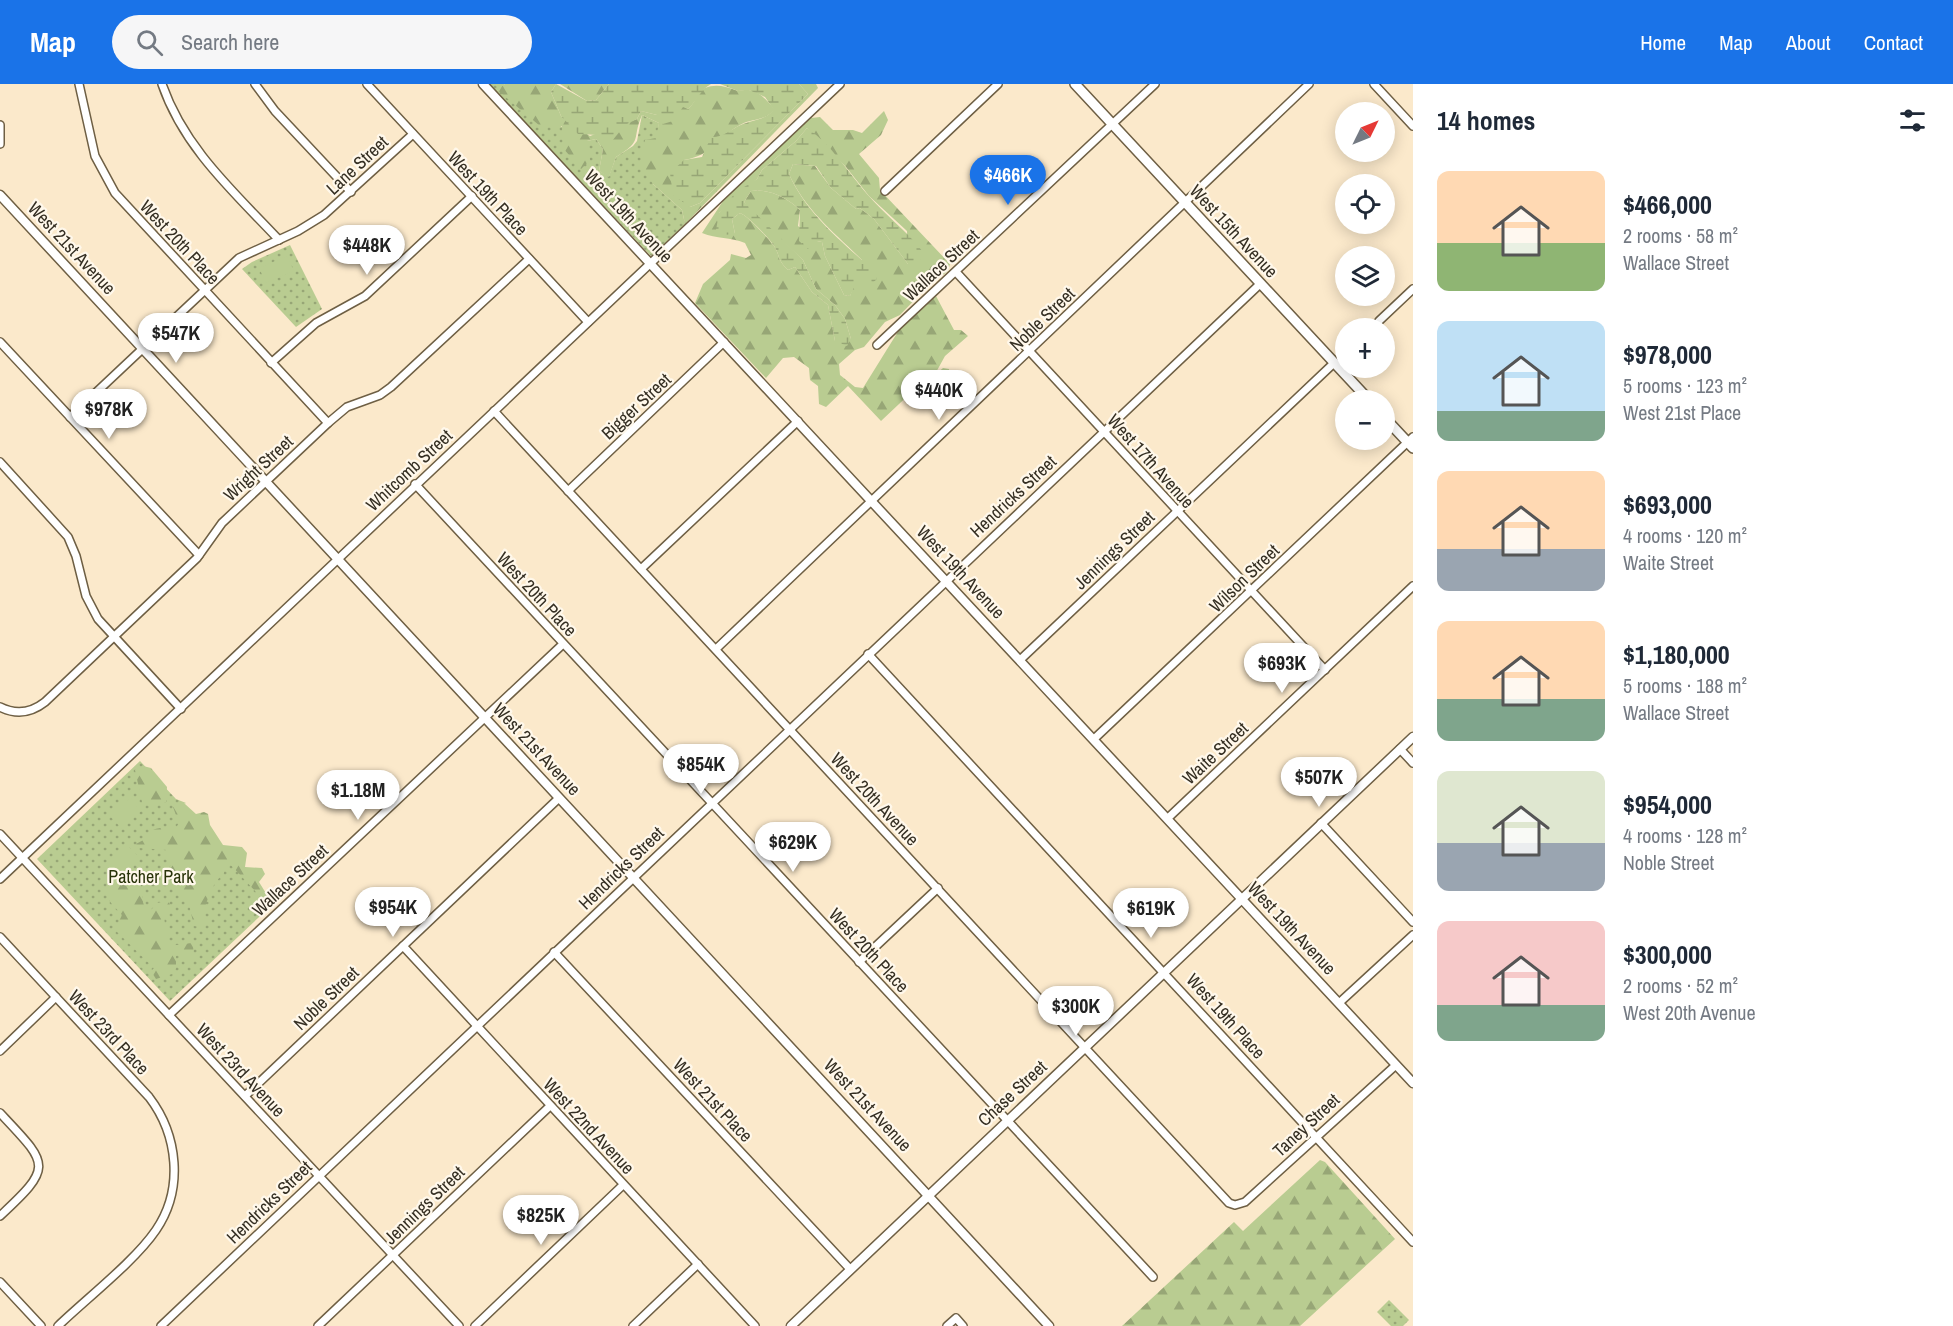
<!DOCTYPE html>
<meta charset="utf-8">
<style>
body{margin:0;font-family:"Archivo Narrow",sans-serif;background:#f6f6f7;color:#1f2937;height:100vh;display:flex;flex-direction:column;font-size:22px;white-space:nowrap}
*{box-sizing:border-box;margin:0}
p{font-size:20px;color:#747a83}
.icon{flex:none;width:33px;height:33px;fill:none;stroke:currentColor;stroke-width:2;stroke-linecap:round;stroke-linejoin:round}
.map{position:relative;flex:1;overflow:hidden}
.sheet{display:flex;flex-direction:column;background:#fff;width:540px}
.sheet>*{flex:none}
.needle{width:39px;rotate:47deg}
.tools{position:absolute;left:1335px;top:18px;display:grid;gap:12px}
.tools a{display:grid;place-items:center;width:60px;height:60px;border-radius:50%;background:#fff;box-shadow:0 3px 15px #0003;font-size:30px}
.price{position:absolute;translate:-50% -51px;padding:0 14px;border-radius:21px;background:#fff;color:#222;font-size:20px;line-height:39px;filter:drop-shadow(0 2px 3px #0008)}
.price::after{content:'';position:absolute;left:50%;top:36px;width:18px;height:14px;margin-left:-9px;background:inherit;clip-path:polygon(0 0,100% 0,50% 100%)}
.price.selected{background:#1a73e8;color:#fff}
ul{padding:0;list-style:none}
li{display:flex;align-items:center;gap:18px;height:150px;padding:0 24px}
li span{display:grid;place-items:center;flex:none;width:168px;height:120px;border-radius:12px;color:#555}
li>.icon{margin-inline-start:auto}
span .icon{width:72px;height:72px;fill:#fffc;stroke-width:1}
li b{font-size:26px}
h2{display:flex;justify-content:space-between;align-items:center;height:72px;padding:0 24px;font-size:26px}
header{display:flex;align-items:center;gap:36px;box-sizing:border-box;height:84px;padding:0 30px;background:#1a73e8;color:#fff}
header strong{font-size:28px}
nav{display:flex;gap:33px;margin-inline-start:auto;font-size:21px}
.search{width:420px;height:54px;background:#f6f6f7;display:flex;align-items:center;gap:15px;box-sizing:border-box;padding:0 21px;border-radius:33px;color:#747a83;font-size:22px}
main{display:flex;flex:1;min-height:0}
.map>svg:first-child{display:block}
.grass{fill:url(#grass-dots)}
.forest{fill:url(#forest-firs);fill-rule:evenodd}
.wetland{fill:url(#wetland-marsh)}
.pitch{fill:#b9cc91}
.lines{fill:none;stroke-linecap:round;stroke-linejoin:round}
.minor-casing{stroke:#6e5f44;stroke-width:10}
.tertiary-casing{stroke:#6e5f44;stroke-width:11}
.secondary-casing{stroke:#6e5f44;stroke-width:12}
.minor{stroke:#fff;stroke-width:7}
.tertiary{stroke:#fff;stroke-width:8}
.secondary{stroke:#fff;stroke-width:9}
.labels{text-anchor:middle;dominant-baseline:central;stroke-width:4.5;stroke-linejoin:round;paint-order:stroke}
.street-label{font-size:18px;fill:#352f23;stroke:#fff8eb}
.park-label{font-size:18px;fill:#283309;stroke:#fff8eb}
</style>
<header>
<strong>Map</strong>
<div class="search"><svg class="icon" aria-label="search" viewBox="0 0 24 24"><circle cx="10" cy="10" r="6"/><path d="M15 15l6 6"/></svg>Search here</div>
<nav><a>Home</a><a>Map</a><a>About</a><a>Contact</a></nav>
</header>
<main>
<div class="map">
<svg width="1413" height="1242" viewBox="0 0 1413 1242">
<defs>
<pattern id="grass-dots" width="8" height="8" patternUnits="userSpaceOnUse" patternTransform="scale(1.5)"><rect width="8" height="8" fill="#b9cc91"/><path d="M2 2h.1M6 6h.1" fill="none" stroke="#97a676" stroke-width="1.8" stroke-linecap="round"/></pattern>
<pattern id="forest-firs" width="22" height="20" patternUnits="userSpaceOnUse" patternTransform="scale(1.5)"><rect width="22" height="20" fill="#b9cc91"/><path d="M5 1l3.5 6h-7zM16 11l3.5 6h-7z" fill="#97a676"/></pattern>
<pattern id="wetland-marsh" width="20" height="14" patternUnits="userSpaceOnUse" patternTransform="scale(1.5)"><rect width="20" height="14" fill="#b9cc91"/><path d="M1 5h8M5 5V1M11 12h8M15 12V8" fill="none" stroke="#97a676"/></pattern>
</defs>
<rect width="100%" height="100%" fill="#fbe9cb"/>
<g class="grass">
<polygon points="489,0 505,0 497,6 587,57 596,55 603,65 599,87 609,92 616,73 633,62 637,57 642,31 659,39 653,100 682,126 685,140 651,172"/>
<polygon points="290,161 322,225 296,243 242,185 252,178"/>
<polygon points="140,677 176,715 186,719 182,721 274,819 170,917 37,775"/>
<polygon points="1389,1216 1409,1236 1403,1242 1391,1242 1377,1228"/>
</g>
<g class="forest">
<path d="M505 0H556L551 8 561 32 590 52 637 35 641 27 657 31 683 22 688 25C695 19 698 8 705 4 715 0 725 2 735 6 740 8 744 5 749 6 760 8 768 17 775 26 760 39 755 33 740 41 716 54 714 71 684 76L690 123 700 119 808 10 799 0H816L818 4 685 140 682 126 653 100 642 84 641 71 645 56 656 54 659 39 642 31C631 56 644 56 616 73L609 93 599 87 603 65 596 55 587 57 590 76 581 85 563 64 562 42H540L496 5Z"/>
<polygon points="560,0 609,0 596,16 587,17"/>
<path d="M884 27 888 36 881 51 859 70 879 94 880 106 950 180 948 187 927 203 900 231 885 238 864 263 855 266 839 280 840 291 855 303 863 304 899 246 936 212 954 246H961L968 252 945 272 934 292 943 284 949 285C951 297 948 301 938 308L916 304 881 337 848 302 826 323 819 320 818 302 810 296 809 284 794 273 783 274 766 294 695 219 703 200 730 176 731 170 746 174 751 171 745 159C730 153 717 155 702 149L725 114 811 34 820 33 833 46H853L862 49ZM807 44 846 83 869 112 907 147 908 180 874 135 860 124 856 125 831 104 815 82 793 80 789 90C805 126 835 149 862 176L850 212 844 211 825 172 822 158 817 157 798 142 800 126C788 114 768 104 751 107L744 118 752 129 803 176 816 205 835 221 845 235 851 255 835 257 828 221 812 208 795 183 788 186C776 174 781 173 774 162 769 155 747 131 740 129L732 135 735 150 719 129 757 95 762 86 796 57Z"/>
<polygon points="143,682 151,684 167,703 166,718 149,722 142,718 135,686"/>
<path d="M177 720H185L196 730 204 728 208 730 210 741 223 761 242 763 247 769 245 783 262 784 265 790 259 798 272 819 269 822 229 779 223 782 224 789C211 800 207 817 202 833L205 838 201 843 194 842 188 816 175 803 176 796 166 787 172 780 167 766 139 764 136 760 147 754C151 741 164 744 175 745L179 739 173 723Z"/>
<path d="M127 795 139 798C145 807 140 817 146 825L151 826 157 819 167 817 170 820C166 829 161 836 168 845L165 858 169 862 192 859C195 866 193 874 189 879L181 870 176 872V884L172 890 156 895 151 887 154 884 115 846 122 831 110 818 107 804 111 799Z"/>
<polygon points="1320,1076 1325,1078 1395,1155 1300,1242 1122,1242 1234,1138 1243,1147"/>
</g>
<g class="wetland">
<path d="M556 0 587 17 596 16 609 0H711C700 6 697 17 688 25L683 23 673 37 663 40 657 31 641 27 637 35 625 41 612 57 599 56 598 51 578 50 561 32 551 8Z"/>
<path d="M720 0H799L808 10 700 119 690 123 673 111 670 89 684 76 702 73 711 53C726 53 730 45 743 40 756 35 764 36 774 26L765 13 749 6 738 7Z"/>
<path d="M807 44C831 60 848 88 867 110 885 131 906 146 923 168L919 180H908L874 135 860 124 856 125 831 104 816 82 793 80 789 90C806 129 842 158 873 186L877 195 869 202 856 199 850 212 844 211 825 172 822 158 817 157 808 165 799 157 800 126C788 114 768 104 751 107L744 118 803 176 816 205 835 221 845 235 851 255 847 262 835 257 828 221 812 208 795 183 788 186C776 174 781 173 774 162 770 155 747 131 740 129L732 135 735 150 722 151 716 146 719 129 736 108 757 95 762 86 796 57Z"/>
</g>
<g class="pitch">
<polygon points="287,172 294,187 266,199 259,184"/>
<polygon points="133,711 131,715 141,727 122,745 110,732"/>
<polygon points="127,761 138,772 116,795 104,783"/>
</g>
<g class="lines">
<g class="minor-casing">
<g id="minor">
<polyline points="79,0 95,72 115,109 328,339"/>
<path d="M162 0C184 64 234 108 279 156"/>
<polyline points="255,0 275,27 351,108"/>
<polyline points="367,0 588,238"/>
<polyline points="1374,0 1413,42"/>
<polyline points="0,41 0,60"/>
<polyline points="885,107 998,0"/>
<polyline points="956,188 1325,586"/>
<polyline points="1379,237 1413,205"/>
<polyline points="0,258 199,471"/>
<polyline points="877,261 1155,0"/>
<polyline points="271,279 316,239 365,212 472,112"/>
<polyline points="494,327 1229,1119 1235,1121 1245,1118 1396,981"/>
<polyline points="70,333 239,174 298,147 324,131 413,50"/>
<polyline points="0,378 68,453 76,472 86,512 98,535 181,625"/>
<polyline points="415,400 1153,1193"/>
<polyline points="568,407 724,258"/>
<polyline points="641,485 798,337"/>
<polyline points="716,565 1309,0"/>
<polyline points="868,570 1413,1158"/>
<polyline points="1020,576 1334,279"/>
<path d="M0 623C16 631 31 629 45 618L197 474 222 439 328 339 347 323 380 311 391 303 529 175"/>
<polyline points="1094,655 1413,353"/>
<polyline points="1400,665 1413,679"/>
<polyline points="1168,734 1413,502"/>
<polyline points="1321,739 1413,838"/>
<polyline points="0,750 459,1242"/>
<polyline points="0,795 840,0"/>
<path d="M0 853 149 1013C178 1051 184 1105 156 1146 135 1177 86 1215 58 1242"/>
<polyline points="403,862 755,1242"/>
<polyline points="554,868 850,1185"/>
<polyline points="859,878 938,804"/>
<polyline points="1339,919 1413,851"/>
<polyline points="169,931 563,560"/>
<polyline points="0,967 56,913"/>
<polyline points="245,1012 559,714"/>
<path d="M0 1029C49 1081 54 1082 0 1132"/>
<polyline points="0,1198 41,1242"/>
<polyline points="161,1242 1260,200"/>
<polyline points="318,1242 550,1022"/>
<polyline points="475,1242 623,1101"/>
<polyline points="633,1242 698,1180"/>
<polyline points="947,1242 956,1234 963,1242"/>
</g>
</g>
<g class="tertiary-casing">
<g id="tertiary">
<polyline points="483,0 1413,999"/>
<polyline points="0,111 1049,1242"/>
<polyline points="791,1242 1413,653"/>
</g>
</g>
<g class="secondary-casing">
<g id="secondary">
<polyline points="1075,0 1369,316"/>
<polyline points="1384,333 1413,364"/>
</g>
</g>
<use href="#minor" class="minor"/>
<use href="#tertiary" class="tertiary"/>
<use href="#secondary" class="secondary"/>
</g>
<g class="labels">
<g class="street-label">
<text transform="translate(357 81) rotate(-43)">Lane Street</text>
<text transform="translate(488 109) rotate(47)">West 19th Place</text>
<text transform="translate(629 132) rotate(47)">West 19th Avenue</text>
<text transform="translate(1234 147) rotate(47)">West 15th Avenue</text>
<text transform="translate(180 158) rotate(47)">West 20th Place</text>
<text transform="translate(72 164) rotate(47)">West 21st Avenue</text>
<text transform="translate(941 181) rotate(-43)">Wallace Street</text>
<text transform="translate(1042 235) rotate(-44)">Noble Street</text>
<text transform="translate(636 322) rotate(-43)">Bigger Street</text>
<text transform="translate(1151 377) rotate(48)">West 17th Avenue</text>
<text transform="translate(258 384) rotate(-43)">Wright Street</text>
<text transform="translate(409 386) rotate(-43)">Whitcomb Street</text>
<text transform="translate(1013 412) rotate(-43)">Hendricks Street</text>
<text transform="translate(1114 466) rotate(-44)">Jennings Street</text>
<text transform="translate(961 488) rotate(47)">West 19th Avenue</text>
<text transform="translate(1244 494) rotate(-44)">Wilson Street</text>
<text transform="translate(537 510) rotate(47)">West 20th Place</text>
<text transform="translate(537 665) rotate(47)">West 21st Avenue</text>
<text transform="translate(1215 669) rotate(-43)">Waite Street</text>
<text transform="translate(875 715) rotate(47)">West 20th Avenue</text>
<text transform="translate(621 784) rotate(-44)">Hendricks Street</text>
<text transform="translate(290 796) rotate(-43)">Wallace Street</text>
<text transform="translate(1292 844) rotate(47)">West 19th Avenue</text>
<text transform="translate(869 866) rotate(47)">West 20th Place</text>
<text transform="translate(326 914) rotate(-44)">Noble Street</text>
<text transform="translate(1226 932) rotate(48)">West 19th Place</text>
<text transform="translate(109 948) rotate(47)">West 23rd Place</text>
<text transform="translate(241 986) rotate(47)">West 23rd Avenue</text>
<text transform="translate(1012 1009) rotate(-43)">Chase Street</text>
<text transform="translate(713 1016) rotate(47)">West 21st Place</text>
<text transform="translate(868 1021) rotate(47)">West 21st Avenue</text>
<text transform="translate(1306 1041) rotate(-43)">Taney Street</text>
<text transform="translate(589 1042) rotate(47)">West 22nd Avenue</text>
<text transform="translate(269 1118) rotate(-44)">Hendricks Street</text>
<text transform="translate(424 1121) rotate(-44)">Jennings Street</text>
</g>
<g class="park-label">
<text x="151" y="792">Patcher Park</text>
</g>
</g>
</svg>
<div class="tools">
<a><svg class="needle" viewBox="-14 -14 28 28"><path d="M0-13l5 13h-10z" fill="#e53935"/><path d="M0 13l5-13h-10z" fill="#747a83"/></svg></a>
<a><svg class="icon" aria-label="locate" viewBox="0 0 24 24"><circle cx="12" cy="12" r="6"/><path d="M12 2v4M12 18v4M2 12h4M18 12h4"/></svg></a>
<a><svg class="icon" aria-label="layers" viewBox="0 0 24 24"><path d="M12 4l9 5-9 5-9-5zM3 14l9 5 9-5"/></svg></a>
<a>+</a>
<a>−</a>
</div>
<b class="price selected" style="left:1008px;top:122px">$466K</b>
<b class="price" style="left:367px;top:192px">$448K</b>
<b class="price" style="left:176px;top:280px">$547K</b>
<b class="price" style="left:939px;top:337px">$440K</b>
<b class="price" style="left:109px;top:356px">$978K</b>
<b class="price" style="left:1282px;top:610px">$693K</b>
<b class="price" style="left:701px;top:711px">$854K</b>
<b class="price" style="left:1319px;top:724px">$507K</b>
<b class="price" style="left:358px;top:737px">$1.18M</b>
<b class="price" style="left:793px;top:789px">$629K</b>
<b class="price" style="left:393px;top:854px">$954K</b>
<b class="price" style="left:1151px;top:855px">$619K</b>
<b class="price" style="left:1076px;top:953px">$300K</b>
<b class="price" style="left:541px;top:1162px">$825K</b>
</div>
<section class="sheet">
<h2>14 homes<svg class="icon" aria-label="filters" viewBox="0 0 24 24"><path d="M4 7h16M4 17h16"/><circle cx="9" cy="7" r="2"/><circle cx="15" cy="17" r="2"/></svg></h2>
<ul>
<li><span style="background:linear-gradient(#ffd9b3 60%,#8fb573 0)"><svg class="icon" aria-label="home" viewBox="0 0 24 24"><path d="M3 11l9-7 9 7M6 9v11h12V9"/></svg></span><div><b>$466,000</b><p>2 rooms · 58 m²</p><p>Wallace Street</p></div></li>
<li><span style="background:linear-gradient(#bfe0f5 75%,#7fa58c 0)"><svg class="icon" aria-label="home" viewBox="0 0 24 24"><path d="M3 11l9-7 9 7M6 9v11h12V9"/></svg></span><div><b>$978,000</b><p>5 rooms · 123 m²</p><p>West 21st Place</p></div></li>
<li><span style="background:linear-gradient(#ffd9b3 65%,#9aa5b1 0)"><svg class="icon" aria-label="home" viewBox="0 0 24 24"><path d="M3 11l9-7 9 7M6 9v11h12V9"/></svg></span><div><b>$693,000</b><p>4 rooms · 120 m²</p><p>Waite Street</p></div></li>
<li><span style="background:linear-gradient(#ffd9b3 65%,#7fa58c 0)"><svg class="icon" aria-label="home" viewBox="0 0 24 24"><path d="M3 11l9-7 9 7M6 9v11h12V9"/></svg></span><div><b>$1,180,000</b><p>5 rooms · 188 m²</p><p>Wallace Street</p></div></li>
<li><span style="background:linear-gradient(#dfe7d0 60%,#9aa5b1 0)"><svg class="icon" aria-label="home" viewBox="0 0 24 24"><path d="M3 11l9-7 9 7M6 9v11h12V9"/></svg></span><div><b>$954,000</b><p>4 rooms · 128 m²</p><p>Noble Street</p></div></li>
<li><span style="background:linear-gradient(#f6c9c9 70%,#7fa58c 0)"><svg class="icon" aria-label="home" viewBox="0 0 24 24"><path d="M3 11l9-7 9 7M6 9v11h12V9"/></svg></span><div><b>$300,000</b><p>2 rooms · 52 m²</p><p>West 20th Avenue</p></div></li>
</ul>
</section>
</main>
